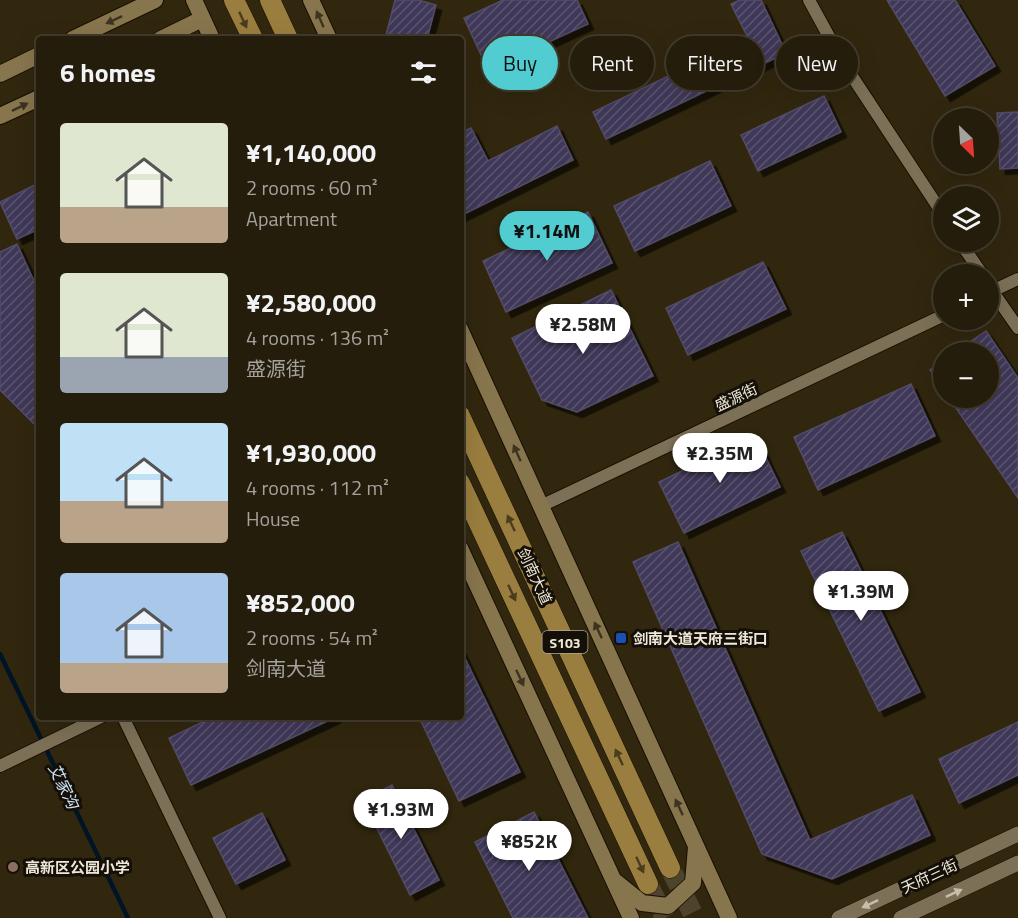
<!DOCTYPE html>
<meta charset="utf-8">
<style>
body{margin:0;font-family:"Titillium Web","Noto Sans SC",sans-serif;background:#2d2614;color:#f1f3f6;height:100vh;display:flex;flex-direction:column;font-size:22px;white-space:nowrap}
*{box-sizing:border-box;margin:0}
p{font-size:20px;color:#a3a29d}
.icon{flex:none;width:33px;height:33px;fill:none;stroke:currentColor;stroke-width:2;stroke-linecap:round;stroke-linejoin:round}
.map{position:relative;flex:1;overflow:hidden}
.side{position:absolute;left:36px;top:36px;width:428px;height:684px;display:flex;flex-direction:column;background:#251d0b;border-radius:6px;box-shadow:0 6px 24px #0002,0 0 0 2px #423b2c}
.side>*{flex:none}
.top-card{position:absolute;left:482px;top:36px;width:446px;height:54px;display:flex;gap:12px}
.needle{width:39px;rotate:155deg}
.tools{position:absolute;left:933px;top:108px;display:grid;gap:12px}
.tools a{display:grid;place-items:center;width:66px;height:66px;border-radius:50%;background:#251d0b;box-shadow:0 6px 24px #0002,0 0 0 2px #423b2c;font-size:30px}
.price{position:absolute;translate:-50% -51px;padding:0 14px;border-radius:21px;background:#fff;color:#222;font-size:20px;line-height:39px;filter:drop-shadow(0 2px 3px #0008)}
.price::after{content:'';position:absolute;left:50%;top:36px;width:18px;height:14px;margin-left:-9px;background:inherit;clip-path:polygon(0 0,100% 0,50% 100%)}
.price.selected{background:#51ccd1;color:#111}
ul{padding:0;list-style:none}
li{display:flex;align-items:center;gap:18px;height:150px;padding:0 24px}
li span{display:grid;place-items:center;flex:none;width:168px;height:120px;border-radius:6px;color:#555}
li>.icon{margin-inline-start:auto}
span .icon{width:72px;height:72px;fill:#fffc;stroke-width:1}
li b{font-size:26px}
h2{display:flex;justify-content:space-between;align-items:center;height:72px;padding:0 24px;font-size:26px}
.chip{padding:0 21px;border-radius:27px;background:#251d0b;box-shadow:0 6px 24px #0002,0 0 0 2px #423b2c;font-size:21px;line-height:54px}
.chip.selected{background:#51ccd1;color:#111}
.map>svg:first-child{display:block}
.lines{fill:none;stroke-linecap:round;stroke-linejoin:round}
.stream{stroke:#001426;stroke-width:4.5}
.building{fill:url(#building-hatch);stroke:#524c65;stroke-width:1.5;filter:url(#shadow)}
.trunk-tunnel{stroke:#4e442d;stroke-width:20;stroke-dasharray:20 10;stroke-linecap:butt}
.minor-casing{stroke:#190f00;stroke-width:14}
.tertiary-casing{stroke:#190f00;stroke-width:16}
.secondary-casing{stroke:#190f00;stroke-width:18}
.trunk-casing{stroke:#190f00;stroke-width:21}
.minor{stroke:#7c7056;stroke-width:12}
.tertiary{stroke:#7c7056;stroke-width:15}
.secondary{stroke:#87754d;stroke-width:16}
.trunk{stroke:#9a7e3f;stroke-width:20}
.oneway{fill:#3d3320}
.oneway2{fill:#4a3c1d}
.oneway3{fill:#c7beac}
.transit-dot{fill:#1a4fb4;stroke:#151007;stroke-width:2}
.education-dot{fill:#8d6e63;stroke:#151007;stroke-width:2}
.labels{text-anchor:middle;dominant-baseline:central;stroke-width:6;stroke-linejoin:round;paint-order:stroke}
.shield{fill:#151007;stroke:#aea79b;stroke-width:1.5}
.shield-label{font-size:14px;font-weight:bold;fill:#efe8da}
.street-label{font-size:15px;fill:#efe8da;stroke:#151007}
.poi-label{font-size:15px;font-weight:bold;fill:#efe8da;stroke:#151007;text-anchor:start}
.water-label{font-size:16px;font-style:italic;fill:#cde4f7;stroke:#151007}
</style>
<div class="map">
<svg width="1018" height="918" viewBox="0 0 1018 918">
<defs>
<pattern id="building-hatch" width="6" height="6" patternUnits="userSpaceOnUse" patternTransform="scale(1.5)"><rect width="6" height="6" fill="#403759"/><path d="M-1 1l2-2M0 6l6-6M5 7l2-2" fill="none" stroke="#5c5470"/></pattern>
<filter id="shadow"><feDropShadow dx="5.5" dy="5.5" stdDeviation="0" flood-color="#0009"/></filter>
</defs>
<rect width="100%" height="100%" fill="#31270f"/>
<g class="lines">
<polyline class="stream" points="0,654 128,918"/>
</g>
<g class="building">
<polygon points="395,0 418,0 436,5 427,39 385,39"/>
<polygon points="503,0 577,0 588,24 488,70 464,18"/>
<polygon points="740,0 761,0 786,53 606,139 593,112 748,38 731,4"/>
<polygon points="887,0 955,0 995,66 945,96"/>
<polygon points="824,96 841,132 758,171 741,135"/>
<polygon points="1018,112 1018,168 1000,169 997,113"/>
<polygon points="557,126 573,160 460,216 460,133 471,128 488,161"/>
<polygon points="710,161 731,206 635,251 614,206"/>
<polygon points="39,183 39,229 17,239 0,202"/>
<polygon points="588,212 612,263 506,312 483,261"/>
<polygon points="17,244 39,292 39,429 0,390 0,252"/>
<polygon points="763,262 786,309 688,355 666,308"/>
<polygon points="611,290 653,376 577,412 542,400 512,338"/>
<polygon points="986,331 1018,378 1018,498 949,398 988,398 988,352 955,352"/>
<polygon points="944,360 944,390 930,370"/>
<polygon points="911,384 935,436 818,490 794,437"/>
<polygon points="755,435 780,487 684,533 659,482"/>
<polygon points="842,532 920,692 879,711 801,551"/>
<polygon points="678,542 810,840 912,795 930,835 832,879 762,854 633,562"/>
<polygon points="460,648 520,772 459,801 419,717 460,717"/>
<polygon points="213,717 336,717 191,785 169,738"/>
<polygon points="1018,722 1018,775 959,803 939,759"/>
<polygon points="392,785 439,880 410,895 363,800"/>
<polygon points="534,812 588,918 513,918 475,842"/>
<polygon points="262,813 285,860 236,884 213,838"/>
</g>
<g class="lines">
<g class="trunk-tunnel">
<polyline points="670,868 695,918"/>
<polyline points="648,884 665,918"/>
</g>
<g class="minor-casing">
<g id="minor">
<polyline points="809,0 844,64 944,216"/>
<polyline points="960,242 982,274"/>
<polyline points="988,285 1018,328"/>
<polyline points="988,293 1018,279"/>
<polyline points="541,506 944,315"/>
<polyline points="123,717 220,918"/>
<polyline points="0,766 101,717"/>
</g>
</g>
<g class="tertiary-casing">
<g id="tertiary">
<polyline points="839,918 1018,834"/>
<polyline points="901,918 1018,863"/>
</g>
</g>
<g class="secondary-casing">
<g id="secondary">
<polyline points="194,0 212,39"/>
<polyline points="311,0 329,39"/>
<polyline points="73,39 155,0"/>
<polyline points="161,39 202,19"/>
<polyline points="0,74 39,55"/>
<polyline points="0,116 39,98"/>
<polyline points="460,329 729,918"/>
<polyline points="460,548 631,918"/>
<polyline points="616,882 642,903 668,906 693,883 696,847"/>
</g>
</g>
<g class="trunk-casing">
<g id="trunk">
<polyline points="234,0 253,39"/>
<polyline points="270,0 288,39"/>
<polyline points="460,416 670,868"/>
<polyline points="460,483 648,884"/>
</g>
</g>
<use href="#minor" class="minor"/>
<use href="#tertiary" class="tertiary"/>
<use href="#secondary" class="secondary"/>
<use href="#trunk" class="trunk"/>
</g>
<defs><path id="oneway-solid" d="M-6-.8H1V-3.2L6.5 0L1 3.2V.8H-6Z" transform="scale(1.5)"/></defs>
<g class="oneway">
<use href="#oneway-solid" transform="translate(320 19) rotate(-114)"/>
<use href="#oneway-solid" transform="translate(114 20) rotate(155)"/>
<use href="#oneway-solid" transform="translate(20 107) rotate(-26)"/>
<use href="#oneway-solid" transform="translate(517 453) rotate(-114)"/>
<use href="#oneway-solid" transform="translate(598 630) rotate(-115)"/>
<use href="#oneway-solid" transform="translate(520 678) rotate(65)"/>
<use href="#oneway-solid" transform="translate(679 807) rotate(-115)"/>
</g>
<g class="oneway2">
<use href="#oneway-solid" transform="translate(243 20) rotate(65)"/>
<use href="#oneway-solid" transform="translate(511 523) rotate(-115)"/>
<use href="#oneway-solid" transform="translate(512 593) rotate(65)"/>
<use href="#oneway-solid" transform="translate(619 757) rotate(-115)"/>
<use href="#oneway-solid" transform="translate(640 865) rotate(65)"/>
</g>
<g class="oneway3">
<use href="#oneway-solid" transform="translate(954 893) rotate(-25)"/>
<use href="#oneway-solid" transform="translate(870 904) rotate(155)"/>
</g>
<rect class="transit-dot" x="615" y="632" width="12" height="12" rx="3"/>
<circle class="education-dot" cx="13" cy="867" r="6"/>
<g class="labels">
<rect class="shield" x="542.5" y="631" width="45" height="22" rx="4.5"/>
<g class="shield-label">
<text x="565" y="642">S103</text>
</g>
<g class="street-label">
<text transform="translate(736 397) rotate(-25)">盛源街</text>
<text transform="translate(535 576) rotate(65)">剑南大道</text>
<text transform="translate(929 876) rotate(-25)">天府三街</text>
</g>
<g class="poi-label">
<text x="633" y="638">剑南大道天府三街口</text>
<text x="25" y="867">高新区公园小学</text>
</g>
<g class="water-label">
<text transform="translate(64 786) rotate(64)">艾家沟</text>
</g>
</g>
</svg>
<div class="tools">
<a><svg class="needle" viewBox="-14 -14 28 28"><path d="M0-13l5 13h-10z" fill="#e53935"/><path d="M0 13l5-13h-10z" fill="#a3a29d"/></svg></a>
<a><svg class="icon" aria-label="layers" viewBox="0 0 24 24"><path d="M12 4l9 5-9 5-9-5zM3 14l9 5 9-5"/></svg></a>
<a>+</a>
<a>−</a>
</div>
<b class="price selected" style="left:547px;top:262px">¥1.14M</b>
<b class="price" style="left:583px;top:355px">¥2.58M</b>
<b class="price" style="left:720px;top:484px">¥2.35M</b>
<b class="price" style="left:861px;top:622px">¥1.39M</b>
<b class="price" style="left:401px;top:840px">¥1.93M</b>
<b class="price" style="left:529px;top:872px">¥852K</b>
<div class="top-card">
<a class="chip selected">Buy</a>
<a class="chip">Rent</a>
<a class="chip">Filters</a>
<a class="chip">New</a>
</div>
<section class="side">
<h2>6 homes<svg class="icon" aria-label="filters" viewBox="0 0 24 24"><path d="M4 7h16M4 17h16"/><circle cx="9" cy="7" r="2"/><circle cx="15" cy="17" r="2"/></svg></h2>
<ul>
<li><span style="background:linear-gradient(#dfe7d0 70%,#b9a48a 0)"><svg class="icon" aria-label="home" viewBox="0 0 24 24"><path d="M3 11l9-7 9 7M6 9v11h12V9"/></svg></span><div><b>¥1,140,000</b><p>2 rooms · 60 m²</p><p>Apartment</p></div></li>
<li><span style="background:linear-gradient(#dfe7d0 70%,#9aa5b1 0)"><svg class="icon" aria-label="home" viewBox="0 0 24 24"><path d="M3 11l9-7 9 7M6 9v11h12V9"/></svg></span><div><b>¥2,580,000</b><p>4 rooms · 136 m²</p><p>盛源街</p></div></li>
<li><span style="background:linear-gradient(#bfe0f5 65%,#b9a48a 0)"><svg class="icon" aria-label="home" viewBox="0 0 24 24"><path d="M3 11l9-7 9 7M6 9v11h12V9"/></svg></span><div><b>¥1,930,000</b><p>4 rooms · 112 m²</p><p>House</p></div></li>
<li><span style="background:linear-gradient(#a9c7e8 75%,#b9a48a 0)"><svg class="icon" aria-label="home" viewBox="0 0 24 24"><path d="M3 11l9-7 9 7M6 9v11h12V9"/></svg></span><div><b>¥852,000</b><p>2 rooms · 54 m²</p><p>剑南大道</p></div></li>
</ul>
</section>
</div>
